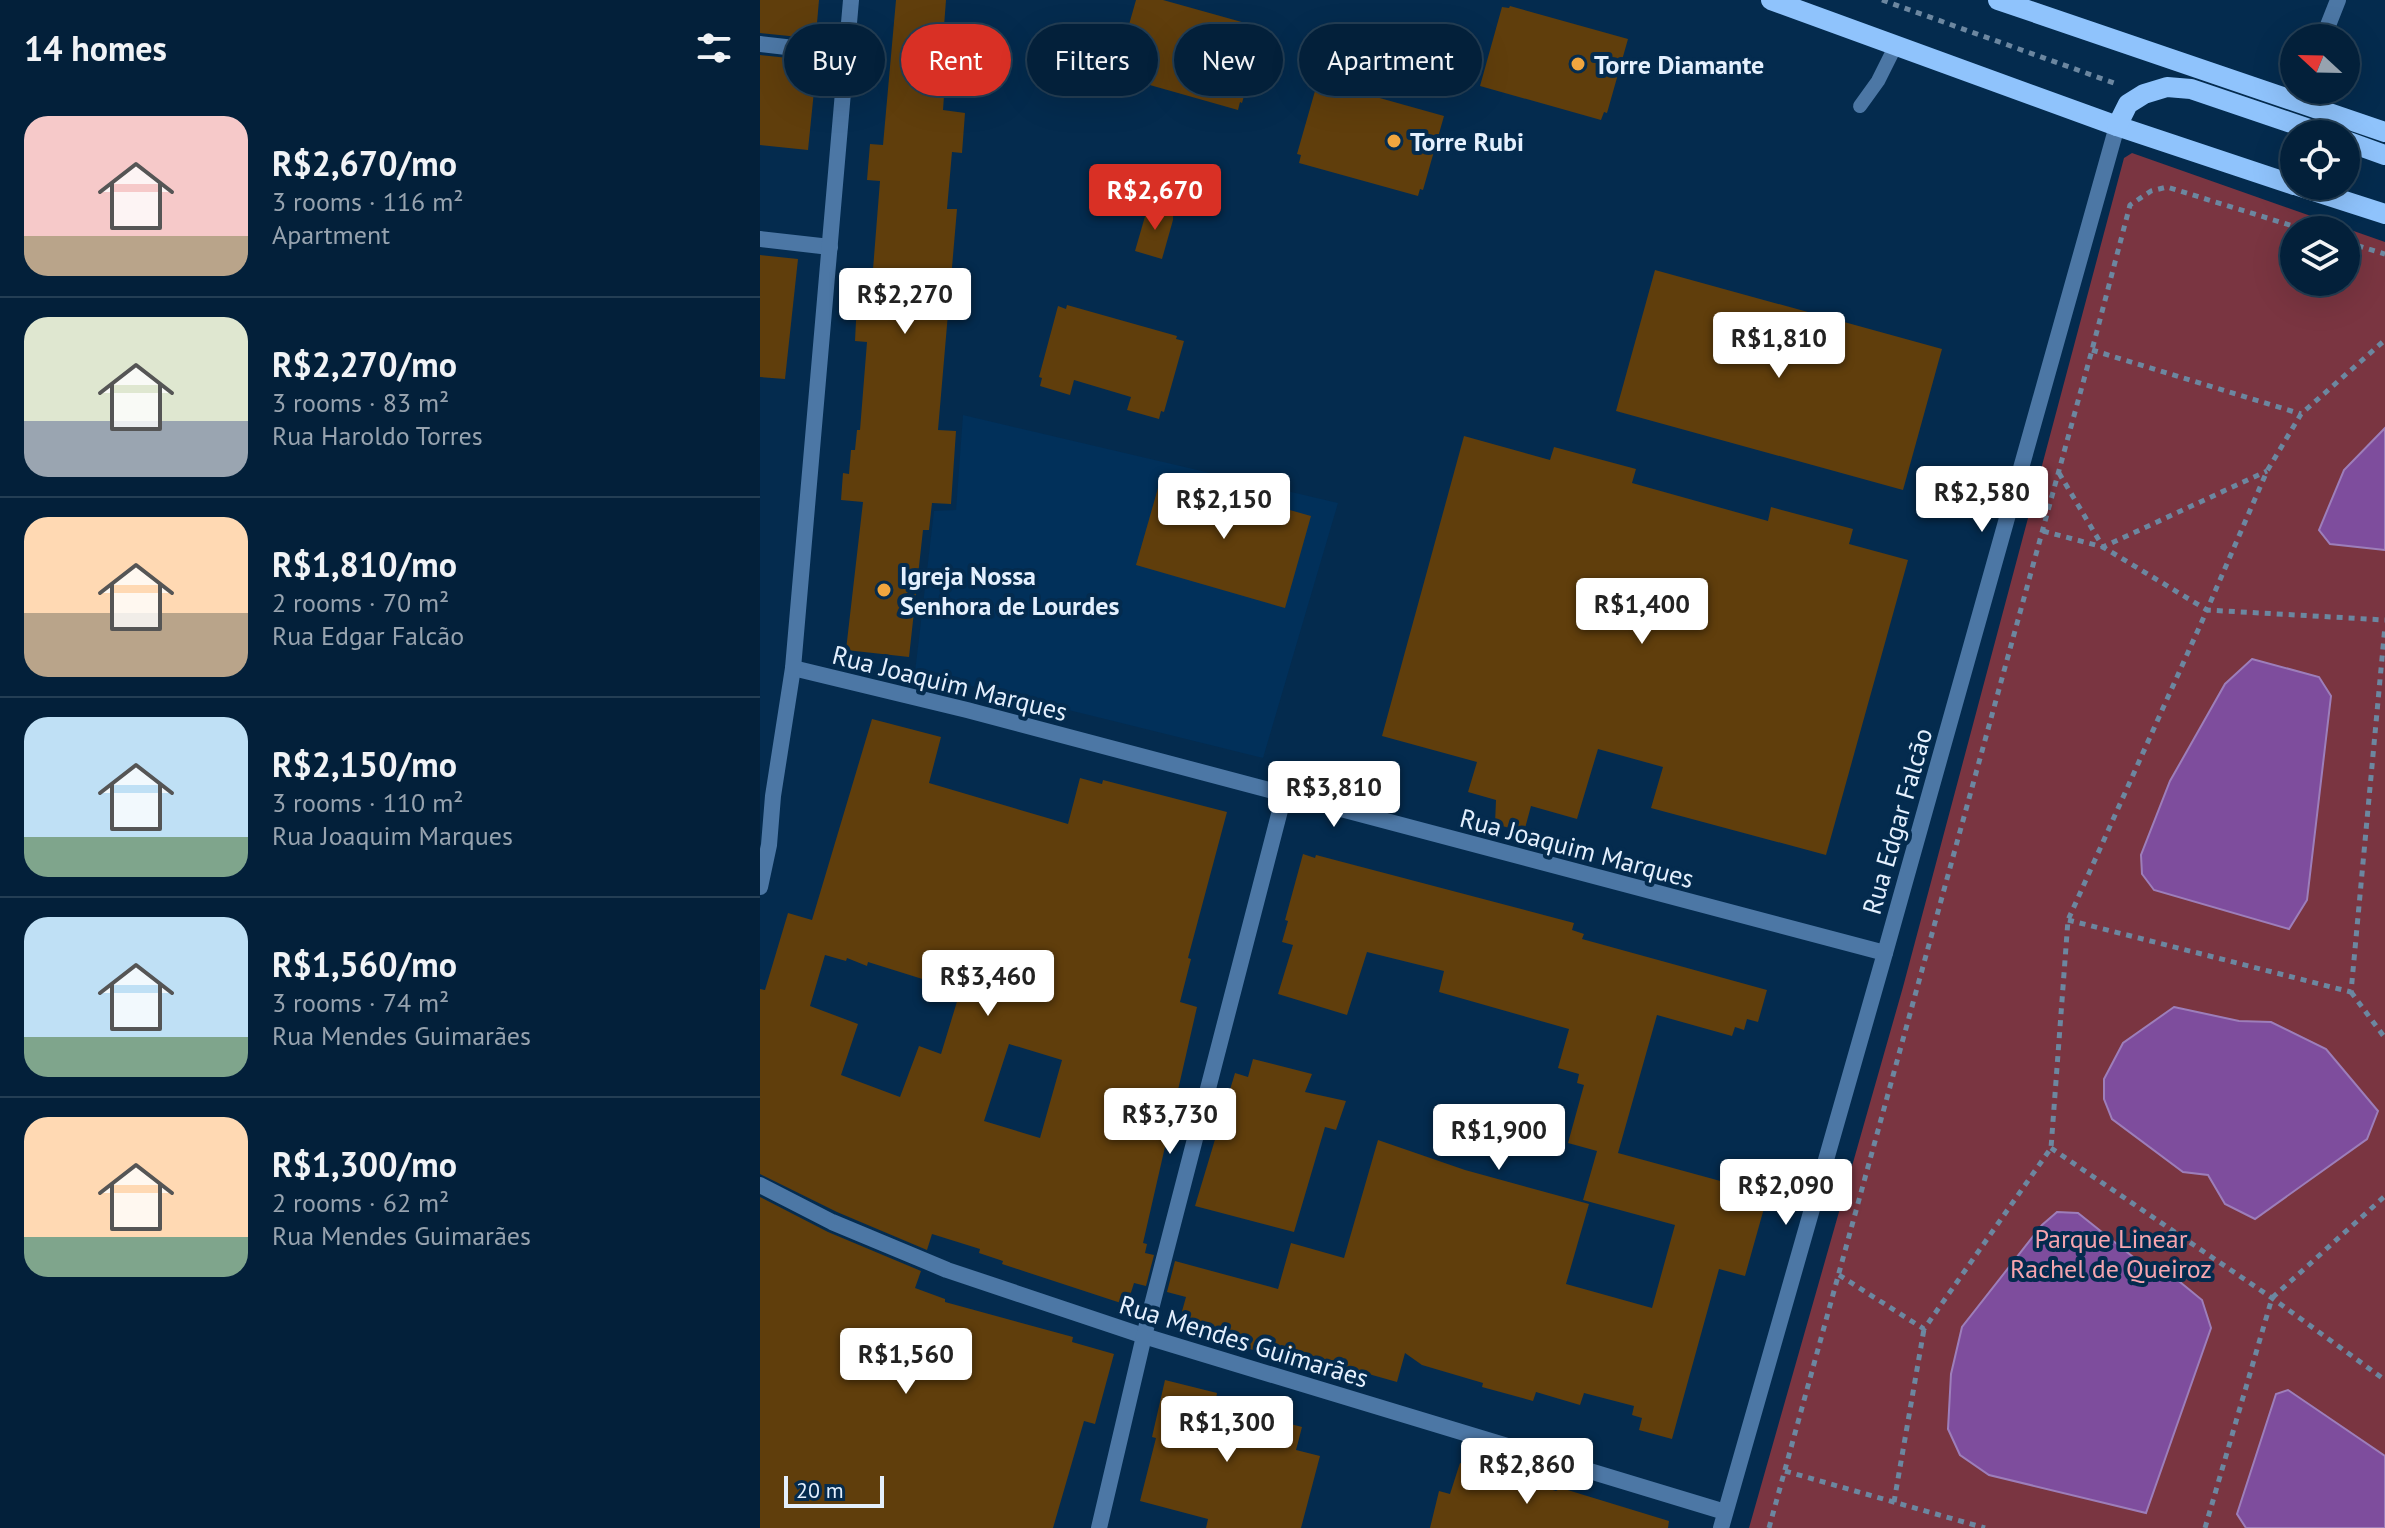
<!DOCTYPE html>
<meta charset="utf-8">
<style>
body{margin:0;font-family:"PT Sans",sans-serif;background:#112d45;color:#f1f3f6;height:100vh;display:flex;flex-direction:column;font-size:30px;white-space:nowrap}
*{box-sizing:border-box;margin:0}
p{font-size:26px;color:#97a3af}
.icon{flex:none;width:44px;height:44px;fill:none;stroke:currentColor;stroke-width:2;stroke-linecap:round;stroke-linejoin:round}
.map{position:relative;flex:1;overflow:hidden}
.panel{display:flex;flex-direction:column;background:#03203a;width:760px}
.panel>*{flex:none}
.guide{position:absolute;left:24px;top:24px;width:760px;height:72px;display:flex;gap:16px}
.needle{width:52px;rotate:292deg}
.tools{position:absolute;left:1520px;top:24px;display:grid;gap:16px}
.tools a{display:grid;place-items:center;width:80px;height:80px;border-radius:50%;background:#03203a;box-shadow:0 8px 32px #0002,0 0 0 2px #243e54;font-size:40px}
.scale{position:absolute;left:24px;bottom:20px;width:100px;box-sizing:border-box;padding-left:8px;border:4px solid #e4f0fe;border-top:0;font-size:22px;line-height:28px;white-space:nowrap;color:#e4f0fe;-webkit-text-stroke:6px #042b4e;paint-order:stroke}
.price{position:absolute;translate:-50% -68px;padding:0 18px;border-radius:8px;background:#fff;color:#222;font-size:26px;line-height:52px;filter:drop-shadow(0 2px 4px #0008)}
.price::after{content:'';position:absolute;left:50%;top:48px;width:24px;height:18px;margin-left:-12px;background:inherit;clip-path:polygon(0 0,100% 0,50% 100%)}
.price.active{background:#d93025;color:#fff}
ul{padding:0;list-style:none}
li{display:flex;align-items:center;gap:24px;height:200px;padding:0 24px}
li+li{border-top:2px solid #243e54}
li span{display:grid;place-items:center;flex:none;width:224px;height:160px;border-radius:24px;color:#555}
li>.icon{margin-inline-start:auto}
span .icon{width:96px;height:96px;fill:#fffc;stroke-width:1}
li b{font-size:34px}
h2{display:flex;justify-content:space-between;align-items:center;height:96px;padding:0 24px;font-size:34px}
.pill{padding:0 28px;border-radius:36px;background:#03203a;box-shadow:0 8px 32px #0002,0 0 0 2px #243e54;font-size:28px;line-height:72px}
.pill.active{background:#d93025;color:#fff}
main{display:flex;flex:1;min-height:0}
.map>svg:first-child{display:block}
.built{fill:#01305a}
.green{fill:#7a3541;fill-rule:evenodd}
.water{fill:#7e4d9d;stroke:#9d7eba;stroke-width:2}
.building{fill:#603e0c;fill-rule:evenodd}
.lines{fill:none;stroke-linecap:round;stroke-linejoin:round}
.path{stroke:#6c87a0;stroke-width:5;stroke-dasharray:6 6;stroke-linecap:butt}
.service{stroke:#4c77a5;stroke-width:14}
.minor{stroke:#4c77a5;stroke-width:16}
.primary{stroke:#8fc3fc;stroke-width:20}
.poi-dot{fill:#f0a63f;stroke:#042b4e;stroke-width:3}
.labels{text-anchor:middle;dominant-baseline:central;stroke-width:8;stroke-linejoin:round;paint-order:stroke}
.poi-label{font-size:26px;font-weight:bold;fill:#e4f0fe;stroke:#042b4e;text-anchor:start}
.street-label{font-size:26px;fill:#e4f0fe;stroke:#042b4e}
.park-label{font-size:26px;fill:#f6a5af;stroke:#042b4e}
</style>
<main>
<section class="panel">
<h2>14 homes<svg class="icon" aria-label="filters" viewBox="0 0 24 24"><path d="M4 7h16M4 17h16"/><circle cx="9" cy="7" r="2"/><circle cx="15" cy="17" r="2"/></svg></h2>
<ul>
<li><span style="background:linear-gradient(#f6c9c9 75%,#b9a48a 0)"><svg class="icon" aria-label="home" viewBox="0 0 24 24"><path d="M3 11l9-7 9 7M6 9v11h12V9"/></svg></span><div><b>R$2,670/mo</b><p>3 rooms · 116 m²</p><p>Apartment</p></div></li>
<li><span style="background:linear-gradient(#dfe7d0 65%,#9aa5b1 0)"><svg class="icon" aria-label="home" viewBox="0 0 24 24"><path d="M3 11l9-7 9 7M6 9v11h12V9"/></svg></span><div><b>R$2,270/mo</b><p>3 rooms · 83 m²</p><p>Rua Haroldo Torres</p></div></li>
<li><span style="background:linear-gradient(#ffd9b3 60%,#b9a48a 0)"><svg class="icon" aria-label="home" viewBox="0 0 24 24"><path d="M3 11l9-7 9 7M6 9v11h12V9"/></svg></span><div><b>R$1,810/mo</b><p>2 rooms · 70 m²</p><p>Rua Edgar Falcão</p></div></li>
<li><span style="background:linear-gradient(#bfe0f5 75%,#7fa58c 0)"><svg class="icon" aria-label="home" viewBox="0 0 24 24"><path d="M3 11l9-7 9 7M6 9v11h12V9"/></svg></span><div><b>R$2,150/mo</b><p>3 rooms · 110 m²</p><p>Rua Joaquim Marques</p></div></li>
<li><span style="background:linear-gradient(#bfe0f5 75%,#7fa58c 0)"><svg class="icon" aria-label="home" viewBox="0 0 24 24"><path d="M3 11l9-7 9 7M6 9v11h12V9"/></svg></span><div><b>R$1,560/mo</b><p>3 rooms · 74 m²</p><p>Rua Mendes Guimarães</p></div></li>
<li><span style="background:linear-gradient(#ffd9b3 75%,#7fa58c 0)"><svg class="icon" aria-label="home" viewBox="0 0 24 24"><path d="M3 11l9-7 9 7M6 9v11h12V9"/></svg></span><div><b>R$1,300/mo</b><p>2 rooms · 62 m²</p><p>Rua Mendes Guimarães</p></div></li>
</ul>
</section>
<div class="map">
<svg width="1625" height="1528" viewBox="0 0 1625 1528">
<rect width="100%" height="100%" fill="#042b4e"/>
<polygon class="built" points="203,415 578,503 503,758 155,672 174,511 196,510"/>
<path class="green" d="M1372 153 1625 242V1528H989L1143 987 1364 158ZM1534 230H1586V282H1534Z"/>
<g class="water">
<polygon points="1625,428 1625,550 1570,544 1559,530 1584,470"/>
<polygon points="1492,659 1559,677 1571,696 1547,900 1529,929 1394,890 1382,874 1381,855 1410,781 1465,684"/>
<polygon points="1414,1007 1479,1021 1511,1022 1566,1049 1618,1111 1607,1139 1495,1219 1465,1204 1448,1175 1423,1172 1352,1119 1344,1099 1344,1079 1363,1043"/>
<polygon points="1297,1212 1318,1213 1392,1272 1415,1278 1442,1300 1451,1328 1386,1513 1229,1475 1200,1455 1188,1429 1191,1374 1202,1327 1282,1225"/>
<polygon points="1528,1390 1625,1456 1625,1528 1486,1528 1477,1514 1516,1394"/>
</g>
<g class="building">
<polygon points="0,0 59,0 57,23 39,37 0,33"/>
<polygon points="136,0 186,0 182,53 187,53 183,110 205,113 202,153 192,152 187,209 197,209 178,430 196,431 191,504 172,503 169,530 163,530 149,657 86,650 103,502 81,500 83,473 89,474 91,450 95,450 97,430 100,430 107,342 95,341 97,301 99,277 112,282 120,181 107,180 110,144 123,145"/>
<polygon points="376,0 403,0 496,26 495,29 502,31 482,103 480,102 478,110 358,76 360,68 357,67"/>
<polygon points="750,6 868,39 847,113 844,112 841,120 720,86 742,7 749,8"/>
<polygon points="0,55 38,59 55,81 48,150 0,145"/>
<polygon points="566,83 684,116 663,190 660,189 658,196 539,163 541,155 537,154 557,84 565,86"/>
<polygon points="388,206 413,212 413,220 402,259 375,251"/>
<polygon points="0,255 38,259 25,379 0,377"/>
<polygon points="895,270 1182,349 1143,490 856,411"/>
<polygon points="307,305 417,336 416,339 424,341 404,412 401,411 399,419 367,410 371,397 314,380 310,395 280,386 282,378 279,377 298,306 306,309"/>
<polygon points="704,436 790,460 794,447 876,469 872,483 1008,521 1011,507 1093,529 1089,544 1148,560 1066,855 891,808 903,767 838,749 817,819 771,806 764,832 735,824 736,800 708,792 717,762 622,736"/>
<polygon points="402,474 551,516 525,608 376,565"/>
<path d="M112 719 181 737 169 783 308 824 320 778 342 784 343 780 467 812 428 958 431 959 420 1002 437 1007 383 1243 387 1244 385 1253 394 1255 386 1286 374 1283 367 1305 242 1264 243 1261 219 1253 220 1249 172 1234 167 1250 77 1212 0 1174V989L5 990 28 913 52 920ZM65 955 86 961 87 958 107 966 108 962 172 982 170 987 199 995 181 1054 159 1046 140 1097 81 1075 98 1024 50 1006ZM249 1044 302 1060 280 1138 224 1121Z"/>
<polygon points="543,854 555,858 556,855 814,923 812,930 824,934 822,939 1007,990 998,1022 987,1019 984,1030 975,1027 972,1036 897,1015 858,1153 1008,1194 985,1276 959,1269 912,1439 879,1430 882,1418 872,1415 874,1406 824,1393 820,1405 776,1392 773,1401 722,1387 723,1383 662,1365 645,1353 637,1382 520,1349 519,1351 502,1346 500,1352 483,1347 428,1331 430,1326 419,1322 426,1297 407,1292 415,1261 518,1289 531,1243 584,1258 618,1140 705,1170 829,1204 806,1284 892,1308 915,1225 823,1200 837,1151 808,1143 824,1085 817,1083 819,1074 798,1068 809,1029 679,992 684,971 607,952 587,1015 518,994 533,945 522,942 528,921 525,920"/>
<polygon points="493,1059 552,1074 545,1092 586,1101 576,1130 565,1127 534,1232 435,1206 475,1073 488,1077"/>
<polygon points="0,1197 68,1232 161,1271 155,1288 185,1299 185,1302 313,1337 312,1342 354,1354 335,1424 324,1421 293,1528 0,1528"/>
<polygon points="405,1380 457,1393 455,1404 542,1427 536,1450 560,1456 541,1528 446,1528 448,1519 380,1501 396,1438 392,1437"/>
<polygon points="700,1463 796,1491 801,1488 909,1521 908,1528 670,1528 679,1491 690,1494"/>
</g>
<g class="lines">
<g class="path">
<polyline points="1122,0 1354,83"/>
<polyline points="1586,242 1625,254"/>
<polyline points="1332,350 1541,414"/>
<polyline points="1299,473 1343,547 1507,471"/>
<polyline points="1283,531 1343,547 1447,610 1507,471 1541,414 1625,340"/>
<polyline points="1308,920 1591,992 1625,626"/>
<polyline points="1591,992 1625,1038"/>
<polyline points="1291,1148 1512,1298 1625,1380"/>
<polyline points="1079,1275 1164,1329 1291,1148 1308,920 1447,610 1625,620"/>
<polyline points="1025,1471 1225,1528"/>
<polyline points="1134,1502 1164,1329"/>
<polyline points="1009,1528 1332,350 1370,205 1391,191 1407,187 1546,230"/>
<polyline points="1445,1528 1512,1298 1625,1196"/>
</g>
<polyline class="service" points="1100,106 1118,81 1136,45"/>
<g class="minor">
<polyline points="1563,38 1578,0"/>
<polyline points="0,44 87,54"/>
<polyline points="0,239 70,247"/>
<polyline points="33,668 207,710 1125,953"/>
<polyline points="0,887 9,845 13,796 33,668 91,0"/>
<polyline points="0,1185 72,1222 187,1270 384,1336 965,1512"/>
<polyline points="339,1528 384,1336 524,795"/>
<polyline points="961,1528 1125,953 1357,126"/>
</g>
<g class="primary">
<polyline points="1011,0 1357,126 1534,185"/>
<polyline points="1238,0 1625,132"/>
<polyline points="1357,126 1368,104 1384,94 1407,87 1431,89 1564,134"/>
<polyline points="1586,141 1625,155"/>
<polyline points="1538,186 1625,214"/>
</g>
</g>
<g class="poi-dot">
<circle cx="818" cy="64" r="8"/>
<circle cx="634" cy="141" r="8"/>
<circle cx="124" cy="590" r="8"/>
</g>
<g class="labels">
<g class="poi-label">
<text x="834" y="64">Torre Diamante</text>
<text x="650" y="141">Torre Rubi</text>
<text x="140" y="575">Igreja Nossa<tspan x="140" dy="30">Senhora de Lourdes</tspan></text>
</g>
<g class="street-label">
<text transform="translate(190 683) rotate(14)">Rua Joaquim Marques</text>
<text transform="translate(1137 821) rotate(-74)">Rua Edgar Falcão</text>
<text transform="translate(817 848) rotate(15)">Rua Joaquim Marques</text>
<text transform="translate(484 1341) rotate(17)">Rua Mendes Guimarães</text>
</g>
<g class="park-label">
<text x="1351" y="1238">Parque Linear<tspan x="1351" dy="30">Rachel de Queiroz</tspan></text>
</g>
</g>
</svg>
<div class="tools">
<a><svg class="needle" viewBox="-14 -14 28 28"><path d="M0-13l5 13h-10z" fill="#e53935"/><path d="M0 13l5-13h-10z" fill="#97a3af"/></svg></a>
<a><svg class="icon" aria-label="locate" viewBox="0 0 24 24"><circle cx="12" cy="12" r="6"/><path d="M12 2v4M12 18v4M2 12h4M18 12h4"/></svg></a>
<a><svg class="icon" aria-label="layers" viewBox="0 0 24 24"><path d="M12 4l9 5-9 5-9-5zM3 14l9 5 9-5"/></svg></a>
</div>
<div class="scale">20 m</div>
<b class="price active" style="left:395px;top:232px">R$2,670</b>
<b class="price" style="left:145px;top:336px">R$2,270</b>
<b class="price" style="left:1019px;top:380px">R$1,810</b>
<b class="price" style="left:1222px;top:534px">R$2,580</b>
<b class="price" style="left:464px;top:541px">R$2,150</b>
<b class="price" style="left:882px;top:646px">R$1,400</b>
<b class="price" style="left:574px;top:829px">R$3,810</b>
<b class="price" style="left:228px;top:1018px">R$3,460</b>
<b class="price" style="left:410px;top:1156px">R$3,730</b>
<b class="price" style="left:739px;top:1172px">R$1,900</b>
<b class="price" style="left:1026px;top:1227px">R$2,090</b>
<b class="price" style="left:146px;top:1396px">R$1,560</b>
<b class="price" style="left:467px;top:1464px">R$1,300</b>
<b class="price" style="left:767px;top:1506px">R$2,860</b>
<div class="guide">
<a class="pill">Buy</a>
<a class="pill active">Rent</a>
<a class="pill">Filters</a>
<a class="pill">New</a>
<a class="pill">Apartment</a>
</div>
</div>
</main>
